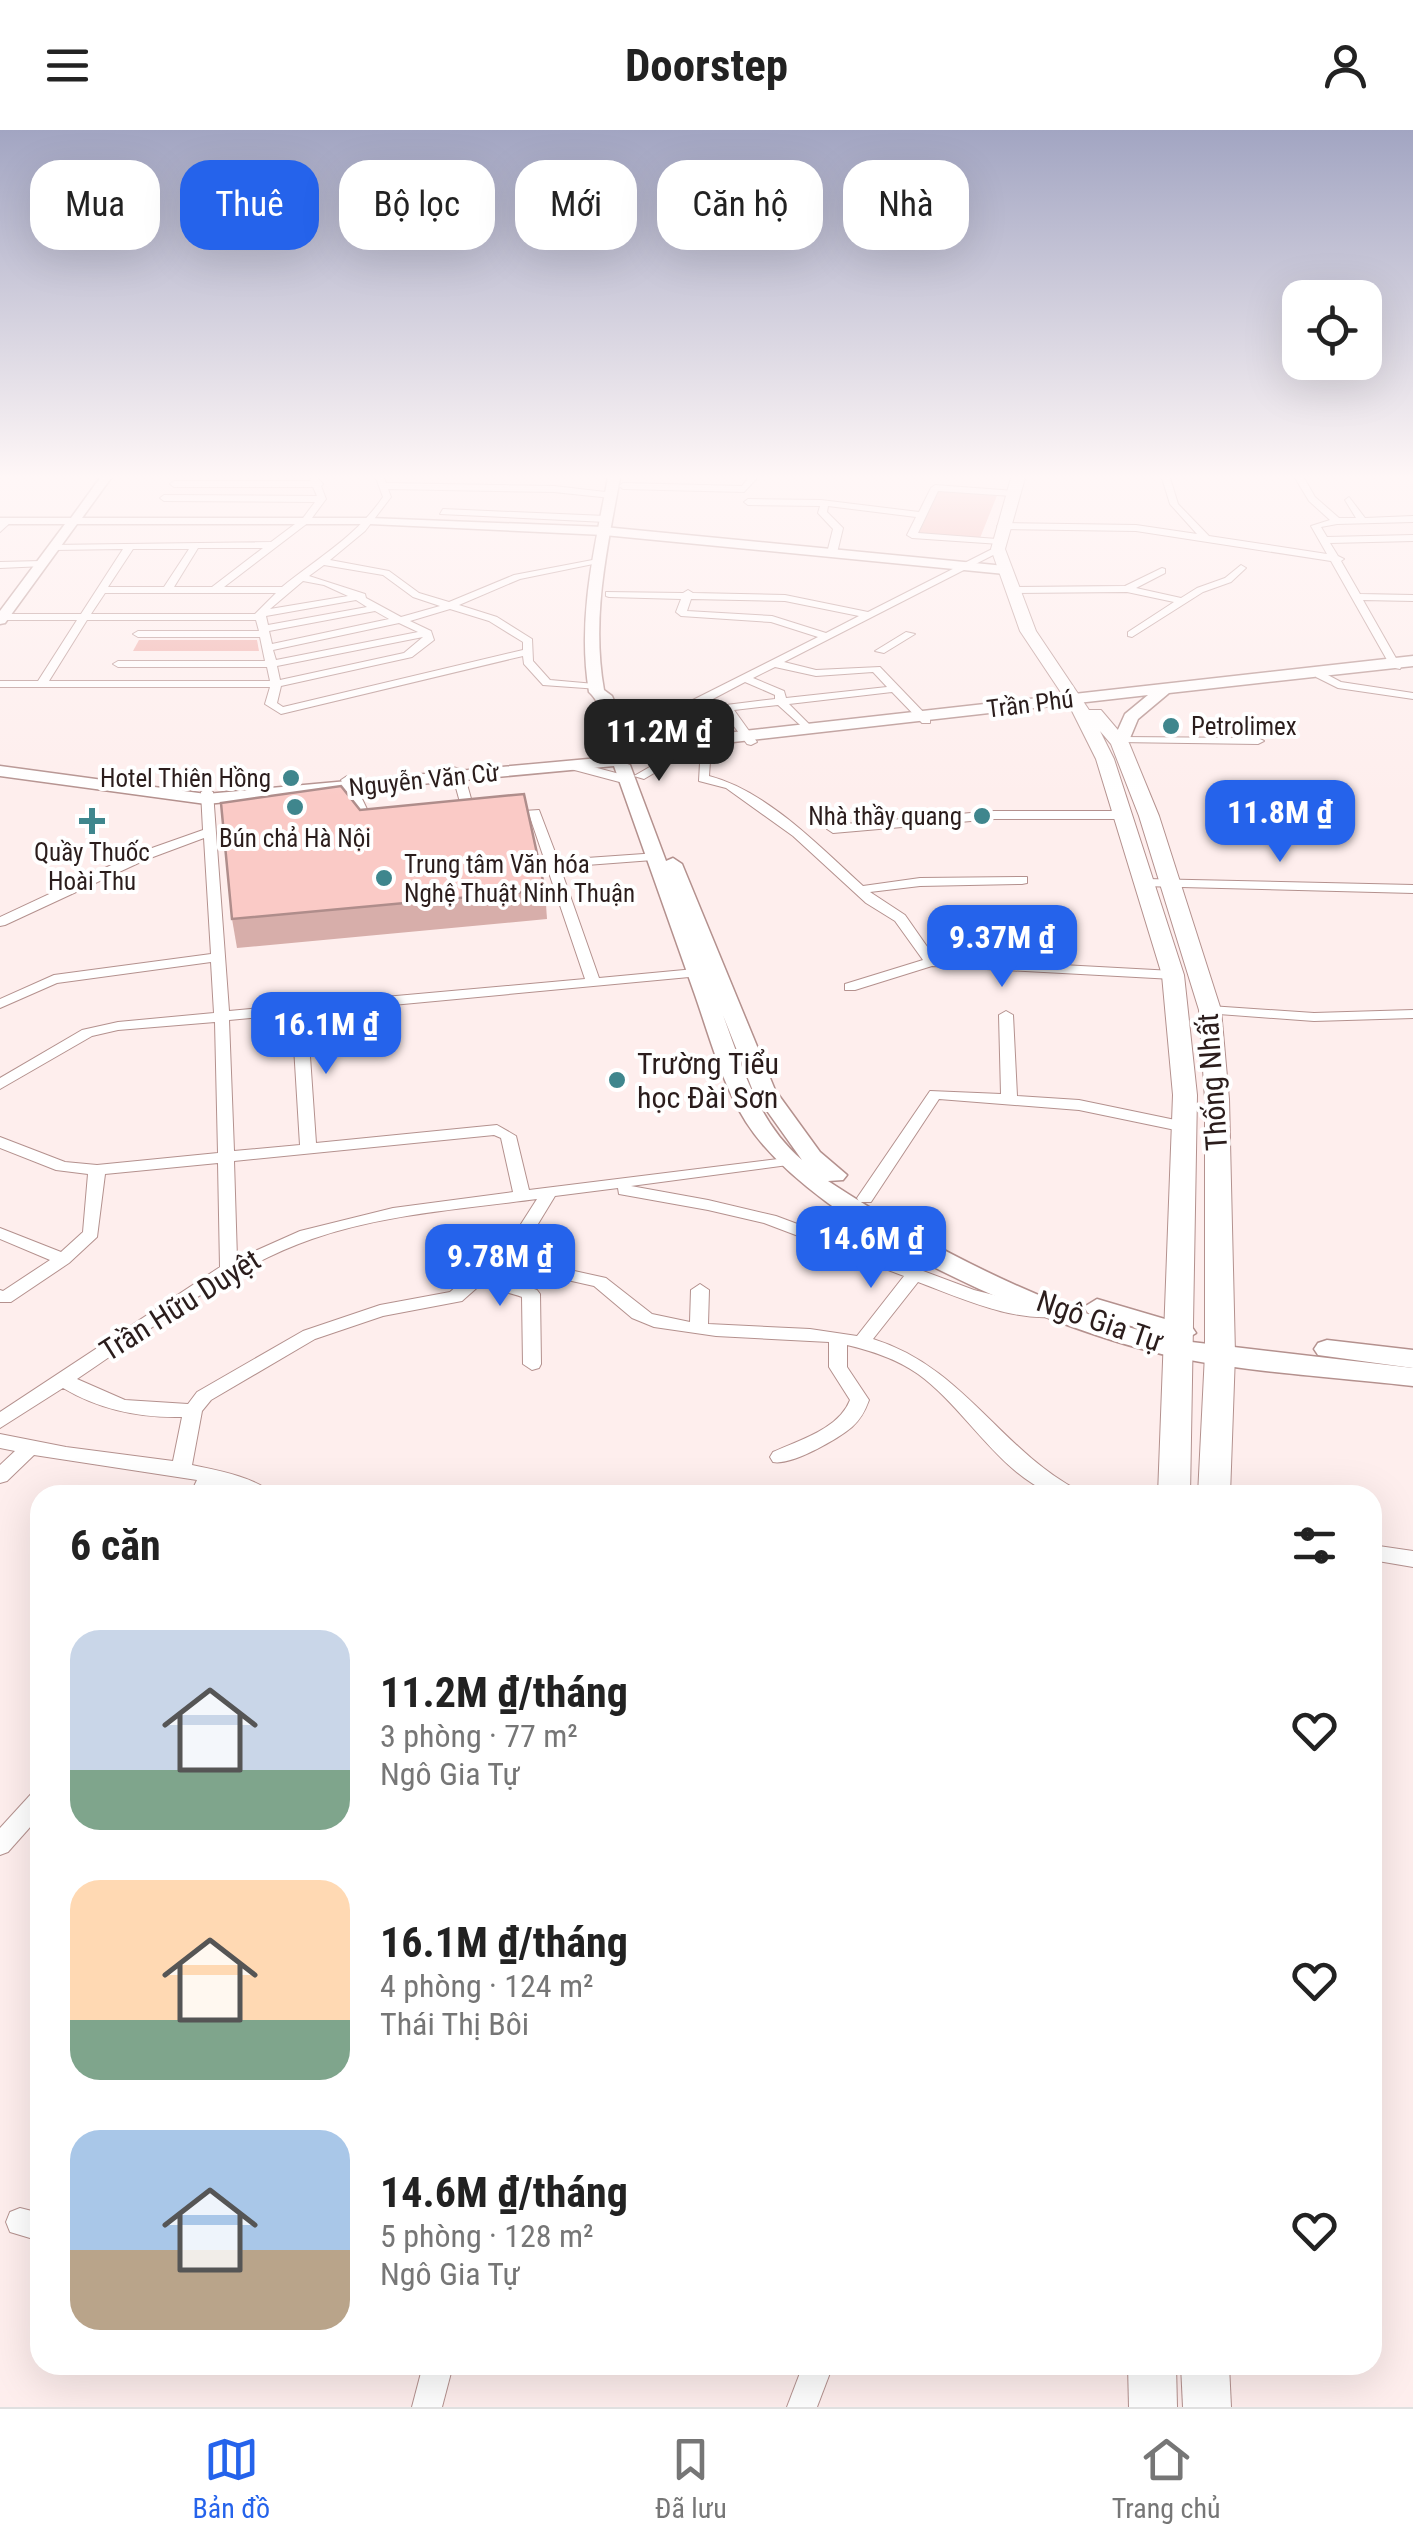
<!DOCTYPE html>
<html lang="vi">
<meta charset="utf-8">
<style>
body{margin:0;font-family:"Roboto Condensed",sans-serif;background:#f2f2f2;color:#222;height:100vh;display:flex;flex-direction:column;font-size:38px;white-space:nowrap}
*{box-sizing:border-box;margin:0}
p{font-size:32px;color:#767676}
.icon{flex:none;width:55px;height:55px;fill:none;stroke:currentColor;stroke-width:2;stroke-linecap:round;stroke-linejoin:round}
.map{position:relative;flex:1;overflow:hidden}
.panel{position:absolute;left:30px;top:1355px;width:1352px;height:890px;display:flex;flex-direction:column;background:#fff;border-radius:30px;box-shadow:0 10px 40px #0002}
.panel>*{flex:none}
.hud{position:absolute;left:30px;top:30px;width:1355px;height:90px;display:flex;gap:20px}
.buttons{position:absolute;left:1282px;top:150px;display:grid;gap:20px}
.buttons a{display:grid;place-items:center;width:100px;height:100px;border-radius:20px;background:#fff;box-shadow:0 10px 40px #0002;font-size:50px}
.price{position:absolute;translate:-50% -85px;padding:0 22px;border-radius:20px;background:#2563eb;color:#fff;font-size:32px;line-height:65px;filter:drop-shadow(0 2px 5px #0008)}
.price::after{content:'';position:absolute;left:50%;top:60px;width:30px;height:22px;margin-left:-15px;background:inherit;clip-path:polygon(0 0,100% 0,50% 100%)}
.price.selected{background:#222;color:#fff}
ul{padding:0;list-style:none}
li{display:flex;align-items:center;gap:30px;height:250px;padding:0 40px}
li span{display:grid;place-items:center;flex:none;width:280px;height:200px;border-radius:30px;color:#555}
li>.icon{margin-inline-start:auto}
span .icon{width:120px;height:120px;fill:#fffc;stroke-width:1}
li b{font-size:42px}
h2{display:flex;justify-content:space-between;align-items:center;height:120px;padding:0 40px;font-size:42px}
.pill{padding:0 35px;border-radius:30px;background:#fff;box-shadow:0 10px 40px #0002;font-size:35px;line-height:90px}
.pill.selected{background:#2563eb;color:#fff}
header{display:flex;justify-content:space-between;align-items:center;height:130px;padding:0 40px;background:#fff;font-size:45px;font-weight:700}
.tab-bar{display:flex;justify-content:space-around;align-items:center;height:140px;border-top:2px solid #e0e0e0;background:#fff;font-size:28px;color:#767676}
.tab-bar a{display:grid;justify-items:center;gap:5px}
.tab-bar .selected{color:#2563eb}
.map>svg:first-child{display:block}
.green{fill:#f0afaa}
.lines{fill:none;stroke-linecap:round;stroke-linejoin:round}
.minor-casing{stroke:#b4918e;stroke-width:2}
.tertiary-casing{stroke:#b4918e;stroke-width:3}
.secondary-casing{stroke:#b4918e;stroke-width:3}
.primary-casing{stroke:#b4918e;stroke-width:2}
.minor{fill:#fff;fill-rule:evenodd}
.tertiary{fill:#fff;fill-rule:evenodd}
.secondary{fill:#fff;fill-rule:evenodd}
.primary{fill:#fff;fill-rule:evenodd}
.wall{fill:#d7aeaa}
.building{fill:#facac6;stroke:#af8d8b;stroke-width:2.5}
.poi-dot{fill:#3f868d;stroke:#fff;stroke-width:4}
.labels{text-anchor:middle;dominant-baseline:central;stroke-width:8;stroke-linejoin:round;paint-order:stroke}
.far-street-label{font-size:25px;fill:#2b1d1c;stroke:#fff}
.far-poi-label{font-size:25px;fill:#2b1d1c;stroke:#fff;text-anchor:start}
.poi-label{font-size:30px;fill:#2b1d1c;stroke:#fff;text-anchor:start}
.street-label{font-size:30px;fill:#2b1d1c;stroke:#fff}
</style>
<header><svg class="icon" aria-label="menu" viewBox="0 0 24 24"><path d="M4 6h16M4 12h16M4 18h16"/></svg>Doorstep<svg class="icon" aria-label="person" viewBox="0 0 24 24"><circle cx="12" cy="8" r="4"/><path d="M4 21q1-7 8-7t8 7"/></svg></header>
<div class="map">
<svg width="1413" height="2277" viewBox="0 0 1413 2277">
<rect width="100%" height="100%" fill="#feeeed"/>
<g class="green">
<polygon points="939,359 998,363 980,408 919,403"/>
<polygon points="139,510 257,510 259,521 133,521"/>
</g>
<g class="lines">
<g class="minor-casing">
<g id="minor">
<path d="M310 348H318L323 354 321 356 326 369 309 392 224 457H282C316 429 356 407 383 367L376 348H384L386 353 554 356 614 363 611 368 554 362 388 359 391 367 365 401 330 430 389 441 419 463 449 472 514 445 603 428V432L520 449 459 475 497 487 532 509 533 531 550 550 595 554 600 557 599 559 543 555 524 534 523 526 281 584 265 574 270 557H0V551H38L77 490H0V484H81L123 419 54 420 51 419V415L271 412 303 388 315 372 164 371 160 368 164 365 317 366 313 357H174L170 354 174 351H311ZM198 418H263L212 457H174ZM133 419H189L164 457H108ZM324 435 383 445 413 467 440 476 401 487 366 468 365 464 309 446ZM303 451 324 455 348 466 270 479ZM105 463H276L255 484H91ZM356 470 367 477 268 495 266 486ZM450 479 489 491 523 512V520L283 577 277 573 281 556 412 527 434 510 431 501 410 491ZM375 481 389 489 272 514 269 501ZM87 490H256L259 501H138L133 504 138 507H260L265 531H118L113 534 118 537H267L270 551H49ZM399 493 418 502 276 530 273 520ZM423 507 404 523 280 550 277 536Z"/>
<polygon points="748,348 757,348 744,362 623,359 619,356 623,353 742,356"/>
<polygon points="1162,348 1170,348 1178,374 1209,406 1327,424 1311,396 1330,390 1309,371 1295,348 1304,348 1315,367 1339,388 1356,388 1345,370 1349,367 1365,388 1413,386 1413,392 1337,394 1321,397 1327,407 1413,405 1413,411 1330,413 1338,426 1344,429 1341,431 1360,464 1413,465 1413,471 1363,470 1401,537 1400,539 1391,537 1331,431 1136,401 1002,399 997,396 1002,393 1136,395 1197,404 1170,374"/>
<polygon points="935,355 1015,361 1012,366 938,361 918,403 997,409 1002,412 1000,414 912,408 907,405 916,387 828,376 827,382 843,398 837,423 832,426 827,423 833,399 818,383 820,376 748,375 744,372 748,369 821,370 919,382 931,358"/>
<polygon points="443,379 606,386 611,389 606,392 440,384"/>
<polygon points="4,389 12,391 0,402 0,393"/>
<path d="M998 416 1001 417V421L784 532 816 540 880 537 930 589V593H922L892 562 789 574 815 600 809 603 778 575 734 580 757 612 751 615 747 614 722 580 700 575C679 586 654 595 644 617L640 618 634 615 640 602 651 594 613 590 607 587 613 584 659 587 818 507 771 492 681 486 676 482 681 469 609 467 606 466V462L683 463 688 460 693 463 785 465 868 482ZM691 469 785 471 859 486 826 503 772 486 687 481ZM775 537 816 546 873 542 887 557 786 568 784 561 753 548ZM745 552 775 565V569L726 575 709 571Z"/>
<polygon points="41,431 44,432 44,436 0,438 0,432"/>
<polygon points="1241,435 1246,438 1231,452 1203,462 1132,507 1128,506 1128,502 1174,472 1127,462 1012,463 1007,460 1012,457 1125,456 1162,438 1165,439 1165,443 1136,458 1181,468 1197,458 1225,448"/>
<polygon points="906,502 915,504 884,523 875,521"/>
<polygon points="1316,543 1324,543 1341,552 1413,563 1413,569 1338,558 1316,547"/>
<polygon points="1121,607 1258,608 1264,611 1258,614 1117,612 1115,610"/>
<path d="M701 615 711 617 709 646C767 661 819 716 863 756L920 748 1027 747V753L1022 754 920 756 870 762 905 785 935 828 1173 841 1180 845 1173 849 932 836 855 860H845V854L923 830 895 791 866 773 793 706 726 658 699 651Z"/>
<polygon points="683,618 693,620 644,649 634,646"/>
<polygon points="571,631 631,647 633,650 627,654 567,638 565,635"/>
<polygon points="453,637 463,640 477,690 475,693 465,690 451,640"/>
<polygon points="347,646 353,650 377,700 375,703 365,700 341,650"/>
<path d="M207 658 213 662 229 881 585 849 530 687 506 690 500 686 506 682 539 680 558 730 658 723V729L653 730 560 737 599 848 695 839 702 843 700 846 307 883 316 1013 497 995 516 1006 529 1060 794 1027 796 1030 788 1035 631 1056 708 1070 776 1086 974 1160 1036 1176 1065 1177 1068 1181 1065 1185C1018 1195 961 1168 918 1152L873 1209C963 1237 998 1317 1077 1360L1080 1365C1070 1365 1059 1367 1050 1363 998 1341 964 1277 918 1244 897 1229 872 1221 847 1215V1237L869 1270C865 1281 861 1289 852 1297 838 1309 791 1336 773 1332L770 1327 773 1322C799 1310 839 1299 850 1270L829 1237V1212L716 1206 654 1197 632 1188 594 1156 514 1138 513 1152 537 1160 540 1164 541 1234 539 1238 532 1240 523 1234 522 1167C502 1160 494 1164 497 1140L462 1171 383 1186 315 1209 211 1270 202 1281 192 1335C216 1340 256 1347 274 1365H244L215 1355 210 1365H190L197 1350 34 1325 7 1351 0 1353V1335L15 1321 0 1318V1304L66 1317 173 1331 182 1287C140 1288 100 1280 63 1258L0 1298V1282L220 1137 218 1033 105 1044 97 1107 69 1133 11 1172H0V1160L3 1161 50 1130 0 1109V1098L61 1122 83 1102 88 1044 56 1040 0 1018V1007L65 1032 97 1035 218 1023 215 892 118 900 92 906 0 959V948L82 900 118 892 214 883 211 832 57 853 0 878V869L54 845 211 824 204 708 145 730 5 795 0 796V787L135 724 203 700 201 662ZM292 884 300 1015 234 1021 229 890ZM494 1005 501 1008 513 1062 393 1078 300 1101 237 1129 234 1031ZM618 1058 619 1064 708 1080 764 1093 904 1146 857 1206 810 1199 708 1194 709 1160 700 1154 691 1160 690 1192 652 1184 606 1148 511 1127 527 1112 555 1066ZM537 1069 514 1105 450 1162 380 1175 303 1201 197 1262 188 1274 125 1270 77 1249C152 1199 226 1139 312 1109 384 1084 462 1079 537 1069Z"/>
<polygon points="994,681 1125,681 1131,685 1125,689 994,689 833,703 827,699 833,695"/>
<polygon points="1146,749 1413,755 1413,763 1141,756 1141,750"/>
<polygon points="1210,876 1314,883 1413,880 1413,888 1314,891 1205,883 1205,877"/>
<polygon points="1006,881 1013,885 1017,966 1079,970 1185,992 1193,997 1185,1002 1079,980 939,969 871,1072 859,1072 857,1068 930,961 1001,964 999,885"/>
<polygon points="1372,1415 1413,1421 1413,1437 1372,1430"/>
<polygon points="40,1660 40,1686 8,1722 0,1725 0,1698 32,1663"/>
<polygon points="20,2078 40,2083 40,2111 10,2102 6,2092 10,2082"/>
<polygon points="423,2235 453,2235 442,2277 412,2277"/>
<polygon points="803,2235 833,2235 817,2277 787,2277"/>
</g>
</g>
<g class="tertiary-casing">
<polygon id="tertiary" points="100,348 111,348 82,388 370,388 604,397 1005,436 1011,440 1005,444 604,405 370,394 77,394 5,493 0,494 0,481 65,394 0,394 0,388 71,388"/>
</g>
<g class="secondary-casing">
<g id="secondary">
<path d="M608 348H620C607 419 591 488 604 560L612 566 633 615 625 620C606 610 606 577 589 562 577 489 594 420 608 348Z"/>
<polygon points="1413,526 1413,536 1169,563 1138,589 1128,613 1120,618 1112,613 1125,584 1148,565 646,622 638,617 646,612"/>
<path d="M610 627 630 635 666 731 673 728 682 734 775 960 820 1022 847 1045 843 1050 828 1051C935 1121 1055 1183 1181 1211L1088 1183 1084 1177 1097 1169 1192 1197 1196 1203 1183 1211 1413 1238V1256C1335 1247 1256 1243 1179 1228 1054 1202 816 1101 746 992 722 954 710 908 695 865 668 789 641 712 614 636L206 674 0 646V636L206 664ZM723 885 753 961 802 1030C758 993 742 937 723 885Z"/>
<polygon points="1327,1210 1413,1220 1413,1238 1318,1225 1314,1219 1318,1213"/>
</g>
</g>
<g class="primary-casing">
<g id="primary">
<polygon points="1011,348 1025,348 1005,419 1036,501 1089,580 1101,580 1129,613 1159,686 1221,880 1229,969 1235,1224 1230,1365 1198,1365 1205,1224 1205,969 1199,880 1139,686 1111,614 1100,601 1114,629 1184,845 1197,965 1190,1365 1158,1365 1173,965 1162,845 1096,629 1068,573 1020,501 991,419"/>
<polygon points="1128,2235 1176,2235 1177,2277 1129,2277"/>
<polygon points="1181,2235 1229,2235 1231,2277 1183,2277"/>
</g>
</g>
<use href="#minor" class="minor"/>
<use href="#tertiary" class="tertiary"/>
<use href="#secondary" class="secondary"/>
<use href="#primary" class="primary"/>
</g>
<polygon class="wall" points="360,680 545,760 547,789 237,818 232,789"/>
<polygon class="building" points="341,656 360,680 524,664 545,760 232,789 221,673"/>
<linearGradient id="sky" x2="0" y2="1"><stop stop-color="#a2a5c2"/><stop offset="0.52" stop-color="#fff7f7"/><stop offset="1" stop-color="#fff7f7" stop-opacity="0"/></linearGradient>
<rect width="1413" height="667" fill="url(#sky)"/>
<g class="poi-dot">
<circle cx="1171" cy="596" r="10"/>
<circle cx="291" cy="648" r="10"/>
<circle cx="295" cy="677" r="10"/>
<circle cx="982" cy="686" r="10"/>
<path d="M87 676h10v10h10v10h-10v10h-10v-10h-10v-10h10z"/>
<circle cx="384" cy="748" r="10"/>
<circle cx="617" cy="950" r="10"/>
</g>
<g class="labels">
<g class="far-street-label">
<text transform="translate(1030 574) rotate(-7)">Trần Phú</text>
<text transform="translate(424 650) rotate(-6)">Nguyễn Văn Cừ</text>
</g>
<g class="far-poi-label">
<text x="1191" y="596">Petrolimex</text>
<text x="271" y="648" text-anchor="end">Hotel Thiên Hồng</text>
<text x="962" y="686" text-anchor="end">Nhà thầy quang</text>
<text x="295" y="708" text-anchor="middle">Bún chả Hà Nội</text>
<text x="92" y="722" text-anchor="middle">Quầy Thuốc<tspan x="92" dy="29">Hoài Thu</tspan></text>
<text x="404" y="734">Trung tâm Văn hóa<tspan x="404" dy="29">Nghệ Thuật Ninh Thuận</tspan></text>
</g>
<g class="poi-label">
<text x="637" y="933">Trường Tiểu<tspan x="637" dy="34">học Đài Sơn</tspan></text>
</g>
<g class="street-label">
<text transform="translate(1212 952) rotate(-94)">Thống Nhất</text>
<text transform="translate(180 1175) rotate(-32)">Trần Hữu Duyệt</text>
<text transform="translate(1100 1191) rotate(19)">Ngô Gia Tự</text>
</g>
</g>
</svg>
<div class="buttons">
<a><svg class="icon" aria-label="locate" viewBox="0 0 24 24"><circle cx="12" cy="12" r="6"/><path d="M12 2v4M12 18v4M2 12h4M18 12h4"/></svg></a>
</div>
<b class="price selected" style="left:659px;top:654px">11.2M ₫</b>
<b class="price" style="left:1280px;top:735px">11.8M ₫</b>
<b class="price" style="left:1002px;top:860px">9.37M ₫</b>
<b class="price" style="left:326px;top:947px">16.1M ₫</b>
<b class="price" style="left:871px;top:1161px">14.6M ₫</b>
<b class="price" style="left:500px;top:1179px">9.78M ₫</b>
<div class="hud">
<a class="pill">Mua</a>
<a class="pill selected">Thuê</a>
<a class="pill">Bộ lọc</a>
<a class="pill">Mới</a>
<a class="pill">Căn hộ</a>
<a class="pill">Nhà</a>
</div>
<section class="panel">
<h2>6 căn<svg class="icon" aria-label="filters" viewBox="0 0 24 24"><path d="M4 7h16M4 17h16"/><circle cx="9" cy="7" r="2"/><circle cx="15" cy="17" r="2"/></svg></h2>
<ul>
<li><span style="background:linear-gradient(#c9d6e8 70%,#7fa58c 0)"><svg class="icon" aria-label="home" viewBox="0 0 24 24"><path d="M3 11l9-7 9 7M6 9v11h12V9"/></svg></span><div><b>11.2M ₫/tháng</b><p>3 phòng · 77 m²</p><p>Ngô Gia Tự</p></div><svg class="icon" aria-label="heart" viewBox="0 0 24 24"><path d="M12 20l-8-8c-3-5 5-10 8-4 3-6 11-1 8 4z"/></svg></li>
<li><span style="background:linear-gradient(#ffd9b3 70%,#7fa58c 0)"><svg class="icon" aria-label="home" viewBox="0 0 24 24"><path d="M3 11l9-7 9 7M6 9v11h12V9"/></svg></span><div><b>16.1M ₫/tháng</b><p>4 phòng · 124 m²</p><p>Thái Thị Bôi</p></div><svg class="icon" aria-label="heart" viewBox="0 0 24 24"><path d="M12 20l-8-8c-3-5 5-10 8-4 3-6 11-1 8 4z"/></svg></li>
<li><span style="background:linear-gradient(#a9c7e8 60%,#b9a48a 0)"><svg class="icon" aria-label="home" viewBox="0 0 24 24"><path d="M3 11l9-7 9 7M6 9v11h12V9"/></svg></span><div><b>14.6M ₫/tháng</b><p>5 phòng · 128 m²</p><p>Ngô Gia Tự</p></div><svg class="icon" aria-label="heart" viewBox="0 0 24 24"><path d="M12 20l-8-8c-3-5 5-10 8-4 3-6 11-1 8 4z"/></svg></li>
</ul>
</section>
</div>
<nav class="tab-bar">
<a class="selected"><svg class="icon" aria-label="map" viewBox="0 0 24 24"><path d="M3 6l6-2 6 2 6-2v14l-6 2-6-2-6 2zM9 4v14M15 6v14"/></svg>Bản đồ</a>
<a><svg class="icon" aria-label="saved" viewBox="0 0 24 24"><path d="M7 4h10v16l-5-4-5 4z"/></svg>Đã lưu</a>
<a><svg class="icon" aria-label="home" viewBox="0 0 24 24"><path d="M3 11l9-7 9 7M6 9v11h12V9"/></svg>Trang chủ</a>
</nav>
